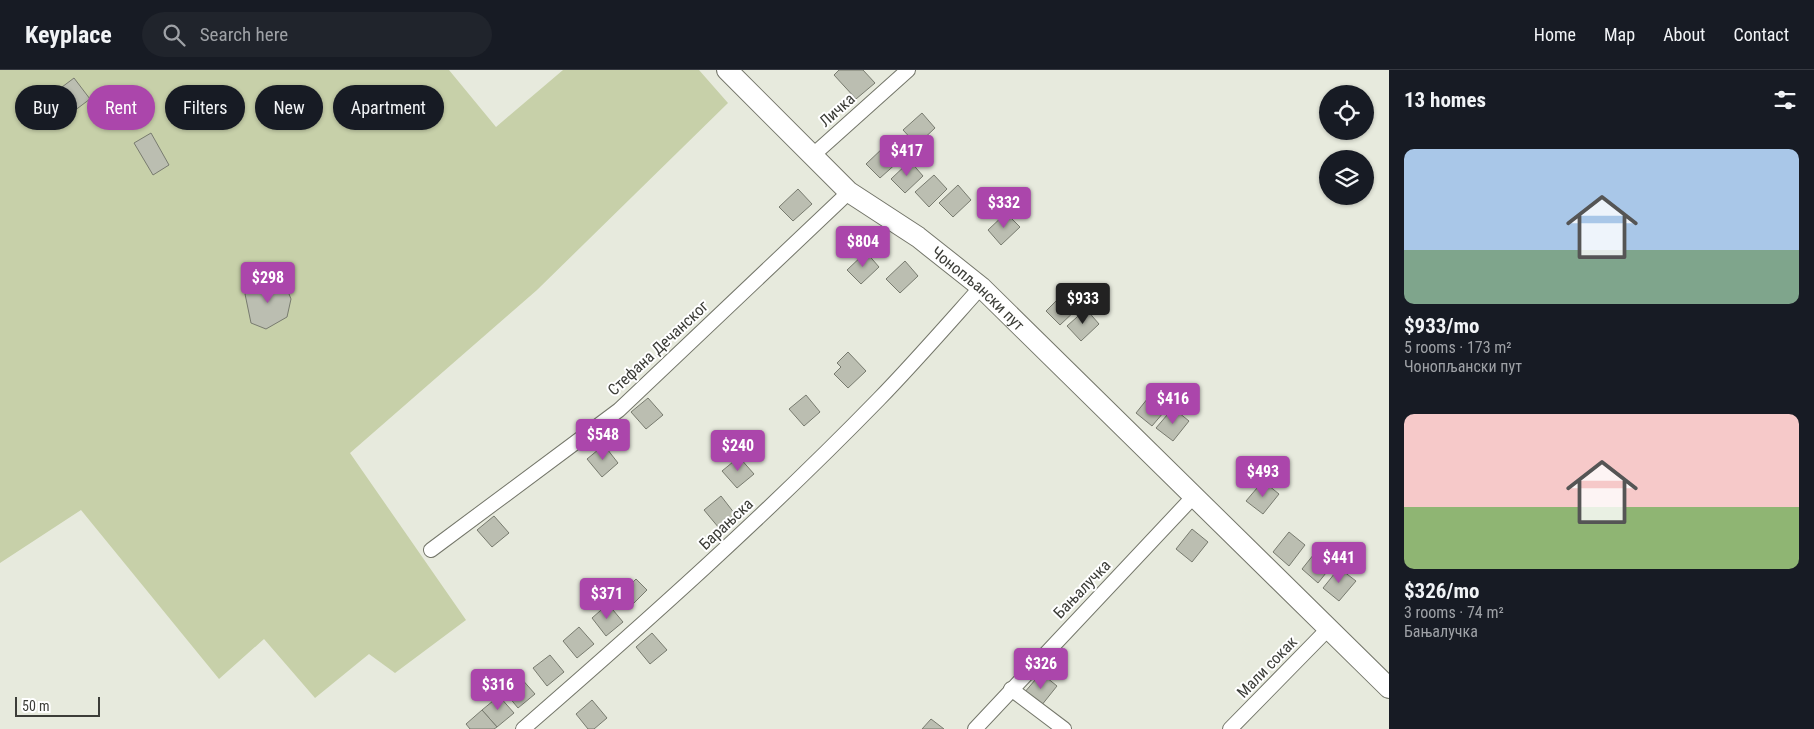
<!DOCTYPE html>
<meta charset="utf-8">
<style>
body{margin:0;font-family:"Roboto Condensed",sans-serif;background:#20242c;color:#f1f3f6;height:100vh;display:flex;flex-direction:column;font-size:19px;white-space:nowrap}
*{box-sizing:border-box;margin:0}
p{font-size:16px;color:#9ea1a6}
.icon{flex:none;width:28px;height:28px;fill:none;stroke:currentColor;stroke-width:2;stroke-linecap:round;stroke-linejoin:round}
.map{position:relative;flex:1;overflow:hidden}
.sheet{display:flex;flex-direction:column;background:#171b24;width:425px}
.sheet>*{flex:none}
.guide{position:absolute;left:15px;top:15px;width:475px;height:45px;display:flex;gap:10px}
.tools{position:absolute;left:1319px;top:15px;display:grid;gap:10px}
.tools a{display:grid;place-items:center;width:55px;height:55px;border-radius:50%;background:#171b24;box-shadow:0 1px 4px #0004;font-size:25px}
.scale{position:absolute;left:15px;bottom:12px;width:85px;box-sizing:border-box;padding-left:5px;border:2px solid #3c3d38;border-top:0;font-size:14px;line-height:18px;white-space:nowrap;color:#3c3d38;-webkit-text-stroke:4px #fff;paint-order:stroke}
.price{position:absolute;translate:-50% -42px;padding:0 11px;border-radius:5px;background:#ab46ab;color:#fff;font-size:16px;line-height:32px;filter:drop-shadow(0 1px 2px #0008)}
.price::after{content:'';position:absolute;left:50%;top:30px;width:15px;height:11px;margin-left:-8px;background:inherit;clip-path:polygon(0 0,100% 0,50% 100%)}
.price.selected{background:#222;color:#fff}
ul{padding:0;list-style:none}
li{display:grid;align-content:center;gap:10px;height:265px;padding:0 15px}
li span{display:grid;place-items:center;height:155px;border-radius:10px;color:#555}
li>.icon{margin-inline-start:auto}
span .icon{width:90px;height:90px;fill:#fffc;stroke-width:1}
li b{font-size:21px}
h2{display:flex;justify-content:space-between;align-items:center;height:60px;padding:0 15px;font-size:21px}
.chip{padding:0 18px;border-radius:22px;background:#171b24;box-shadow:0 1px 4px #0004;font-size:18px;line-height:45px}
.chip.selected{background:#ab46ab;color:#fff}
header{display:flex;align-items:center;gap:30px;box-sizing:border-box;height:70px;padding:0 25px;background:#171b24;border-bottom:1px solid #363941}
header strong{font-size:24px}
nav{display:flex;gap:28px;margin-inline-start:auto;font-size:18px}
.search{width:350px;height:45px;background:#20242c;display:flex;align-items:center;gap:12px;box-sizing:border-box;padding:0 18px;border-radius:28px;color:#9ea1a6;font-size:19px}
main{display:flex;flex:1;min-height:0}
.map>svg:first-child{display:block}
.green{fill:#c7d0a9}
.building{fill:#bbbeb1;stroke:#787b6f}
.lines{fill:none;stroke-linecap:round;stroke-linejoin:round}
.street-casing{stroke:#74766a;stroke-width:16}
.secondary-casing{stroke:#74766a;stroke-width:22}
.street{stroke:#fff;stroke-width:14}
.secondary{stroke:#fff;stroke-width:20}
.labels{text-anchor:middle;dominant-baseline:central;stroke-width:4;stroke-linejoin:round;paint-order:stroke}
.street-label{font-size:16px;fill:#3c3d38;stroke:#fff}
</style>
<header>
<strong>Keyplace</strong>
<div class="search"><svg class="icon" aria-label="search" viewBox="0 0 24 24"><circle cx="10" cy="10" r="6"/><path d="M15 15l6 6"/></svg>Search here</div>
<nav><a>Home</a><a>Map</a><a>About</a><a>Contact</a></nav>
</header>
<main>
<div class="map">
<svg width="1389" height="659" viewBox="0 0 1389 659">
<rect width="100%" height="100%" fill="#e7eadd"/>
<polygon class="green" points="0,0 449,0 496,57 563,0 699,0 728,33 537,220 350,383 466,550 395,603 369,584 315,628 264,569 219,609 81,440 0,493"/>
<g class="building">
<polygon points="839,0 863,0 875,13 856,29 834,5"/>
<polygon points="74,8 90,29 54,56 38,35"/>
<polygon points="922,43 935,58 917,75 903,60"/>
<polygon points="151,63 169,95 153,105 134,73"/>
<polygon points="885,76 899,91 880,108 866,94"/>
<polygon points="910,91 923,106 905,123 891,109"/>
<polygon points="934,105 947,119 929,137 915,122"/>
<polygon points="958,115 971,130 953,147 939,133"/>
<polygon points="798,119 812,134 793,151 779,137"/>
<polygon points="1006,143 1020,157 1001,175 988,160"/>
<polygon points="866,182 879,197 861,214 847,200"/>
<polygon points="905,191 918,206 900,223 886,209"/>
<polygon points="262,210 287,219 291,229 287,247 266,259 251,253 245,224"/>
<polygon points="1064,223 1078,238 1060,255 1046,241"/>
<polygon points="1086,239 1099,254 1081,271 1067,256"/>
<polygon points="848,282 866,301 848,318 834,304 841,297 837,293"/>
<polygon points="1152,323 1169,336 1152,356 1136,343"/>
<polygon points="806,325 820,342 804,356 789,339"/>
<polygon points="648,328 663,345 646,359 631,342"/>
<polygon points="1173,338 1189,351 1173,371 1156,358"/>
<polygon points="604,375 618,393 602,407 587,389"/>
<polygon points="739,387 754,404 737,418 722,401"/>
<polygon points="1263,411 1279,424 1263,444 1246,431"/>
<polygon points="721,426 735,444 719,458 704,440"/>
<polygon points="494,446 509,463 492,477 477,460"/>
<polygon points="1192,459 1208,472 1192,492 1176,479"/>
<polygon points="1289,462 1305,475 1289,496 1273,482"/>
<polygon points="1318,479 1334,493 1318,513 1302,499"/>
<polygon points="1339,498 1356,511 1339,531 1323,518"/>
<polygon points="636,509 647,520 629,538 618,527"/>
<polygon points="608,534 623,552 606,566 592,548"/>
<polygon points="579,557 594,574 577,588 563,571"/>
<polygon points="652,563 667,580 650,594 636,577"/>
<polygon points="550,585 564,602 547,616 533,598"/>
<polygon points="1041,603 1057,616 1041,636 1024,623"/>
<polygon points="520,607 535,624 518,638 504,621"/>
<polygon points="499,626 514,643 497,657 482,640"/>
<polygon points="592,630 607,648 594,659 588,659 576,644"/>
<polygon points="482,640 497,657 494,659 470,659 466,654"/>
<polygon points="931,649 944,659 922,659"/>
</g>
<g class="lines">
<g class="street-casing">
<g id="street">
<polyline points="812,86 908,0"/>
<polyline points="431,480 619,340 849,122"/>
<polyline points="1011,619 1064,659"/>
<path d="M523 659C645 553 766 445 879 329 914 293 947 255 981 217"/>
<polyline points="975,659 1194,426"/>
<polyline points="1230,659 1328,559"/>
</g>
</g>
<g class="secondary-casing">
<g id="secondary">
<path id="s1" d="M727 0 849 122 918 167 981 217 1389 618"/>
</g>
</g>
<use href="#street" class="street"/>
<use href="#secondary" class="secondary"/>
</g>
<g class="labels">
<g class="street-label">
<text transform="translate(837 40) rotate(-42)">Личка</text>
<text stroke="none"><textPath href="#s1" startOffset="334">Чонопљански пут</textPath></text>
<text transform="translate(658 278) rotate(-43)">Стефана Дечанског</text>
<text transform="translate(726 454) rotate(-43)">Барањска</text>
<text transform="translate(1082 519) rotate(-46)">Бањалучка</text>
<text transform="translate(1267 597) rotate(-46)">Мали сокак</text>
</g>
</g>
</svg>
<div class="tools">
<a><svg class="icon" aria-label="locate" viewBox="0 0 24 24"><circle cx="12" cy="12" r="6"/><path d="M12 2v4M12 18v4M2 12h4M18 12h4"/></svg></a>
<a><svg class="icon" aria-label="layers" viewBox="0 0 24 24"><path d="M12 4l9 5-9 5-9-5zM3 14l9 5 9-5"/></svg></a>
</div>
<div class="scale">50 m</div>
<b class="price" style="left:907px;top:107px">$417</b>
<b class="price" style="left:1004px;top:159px">$332</b>
<b class="price" style="left:863px;top:198px">$804</b>
<b class="price" style="left:268px;top:234px">$298</b>
<b class="price selected" style="left:1083px;top:255px">$933</b>
<b class="price" style="left:1173px;top:355px">$416</b>
<b class="price" style="left:603px;top:391px">$548</b>
<b class="price" style="left:738px;top:402px">$240</b>
<b class="price" style="left:1263px;top:428px">$493</b>
<b class="price" style="left:1339px;top:514px">$441</b>
<b class="price" style="left:607px;top:550px">$371</b>
<b class="price" style="left:1041px;top:620px">$326</b>
<b class="price" style="left:498px;top:641px">$316</b>
<div class="guide">
<a class="chip">Buy</a>
<a class="chip selected">Rent</a>
<a class="chip">Filters</a>
<a class="chip">New</a>
<a class="chip">Apartment</a>
</div>
</div>
<section class="sheet">
<h2>13 homes<svg class="icon" aria-label="filters" viewBox="0 0 24 24"><path d="M4 7h16M4 17h16"/><circle cx="9" cy="7" r="2"/><circle cx="15" cy="17" r="2"/></svg></h2>
<ul>
<li><span style="background:linear-gradient(#a9c7e8 65%,#7fa58c 0)"><svg class="icon" aria-label="home" viewBox="0 0 24 24"><path d="M3 11l9-7 9 7M6 9v11h12V9"/></svg></span><div><b>$933/mo</b><p>5 rooms · 173 m²</p><p>Чонопљански пут</p></div></li>
<li><span style="background:linear-gradient(#f6c9c9 60%,#8fb573 0)"><svg class="icon" aria-label="home" viewBox="0 0 24 24"><path d="M3 11l9-7 9 7M6 9v11h12V9"/></svg></span><div><b>$326/mo</b><p>3 rooms · 74 m²</p><p>Бањалучка</p></div></li>
</ul>
</section>
</main>
